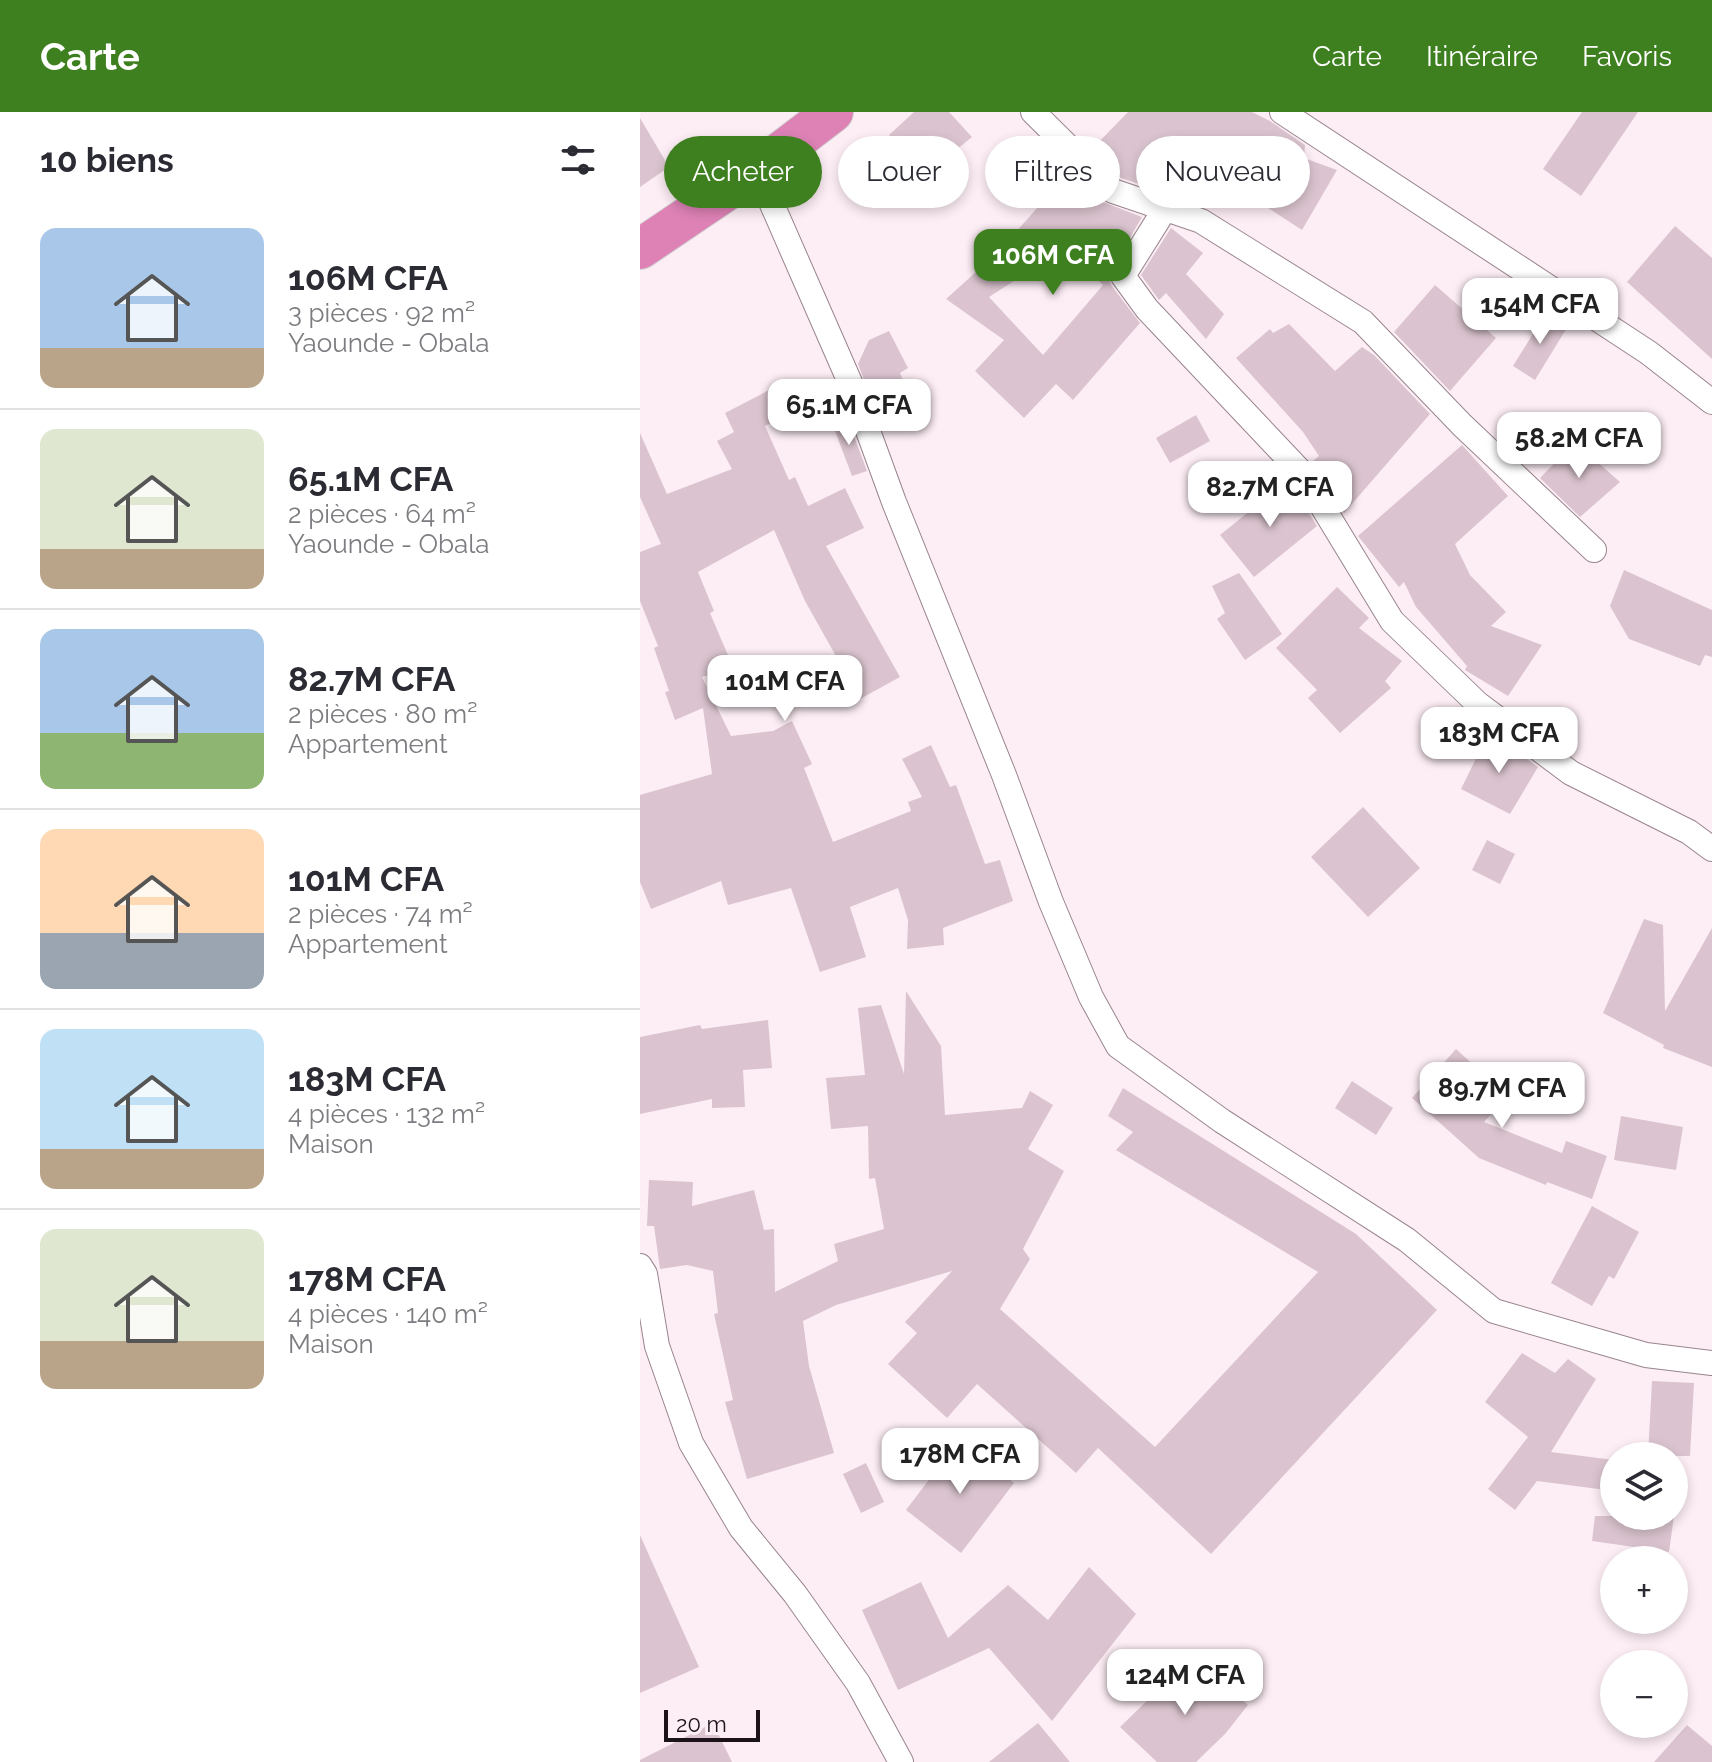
<!DOCTYPE html>
<html lang="fr">
<meta charset="utf-8">
<style>
body{margin:0;font-family:Raleway,sans-serif;background:#f2f2f3;color:#2b2b33;height:100vh;display:flex;flex-direction:column;font-size:30px;white-space:nowrap}
*{box-sizing:border-box;margin:0}
p{font-size:26px;color:#7c7c81}
.icon{flex:none;width:44px;height:44px;fill:none;stroke:currentColor;stroke-width:2;stroke-linecap:round;stroke-linejoin:round}
.map{position:relative;flex:1;overflow:hidden}
.panel{display:flex;flex-direction:column;background:#fff;width:640px}
.panel>*{flex:none}
.hud{position:absolute;left:24px;top:24px;width:760px;height:72px;display:flex;gap:16px}
.fabs{position:absolute;left:960px;top:1330px;display:grid;gap:16px}
.fabs a{display:grid;place-items:center;width:88px;height:88px;border-radius:50%;background:#fff;box-shadow:0 4px 12px #0003;font-size:40px}
.scale{position:absolute;left:24px;bottom:20px;width:96px;box-sizing:border-box;padding-left:8px;border:4px solid #1b1317;border-top:0;font-size:22px;line-height:28px;white-space:nowrap;color:#1b1317;-webkit-text-stroke:6px #fdeef5;paint-order:stroke}
.price{position:absolute;translate:-50% -68px;padding:0 18px;border-radius:16px;background:#fff;color:#222;font-size:26px;line-height:52px;filter:drop-shadow(0 2px 4px #0008)}
.price::after{content:'';position:absolute;left:50%;top:48px;width:24px;height:18px;margin-left:-12px;background:inherit;clip-path:polygon(0 0,100% 0,50% 100%)}
.price.active{background:#3e7f1f;color:#fff}
ul{padding:0;list-style:none}
li{display:flex;align-items:center;gap:24px;height:200px;padding:0 40px}
li+li{border-top:2px solid #e1e1e2}
li span{display:grid;place-items:center;flex:none;width:224px;height:160px;border-radius:16px;color:#555}
li>.icon{margin-inline-start:auto}
span .icon{width:96px;height:96px;fill:#fffc;stroke-width:1}
li b{font-size:34px}
h2{display:flex;justify-content:space-between;align-items:center;height:96px;padding:0 40px;font-size:34px}
.chip{padding:0 28px;border-radius:36px;background:#fff;box-shadow:0 4px 12px #0003;font-size:28px;line-height:72px}
.chip.active{background:#3e7f1f;color:#fff}
header{display:flex;align-items:center;gap:48px;box-sizing:border-box;height:112px;padding:0 40px;background:#3e7f1f;color:#fff}
header strong{font-size:38px}
nav{display:flex;gap:44px;margin-inline-start:auto;font-size:28px}
main{display:flex;flex:1;min-height:0}
.map>svg:first-child{display:block}
.building{fill:#dbc4cf;fill-rule:evenodd}
.lines{fill:none;stroke-linecap:round;stroke-linejoin:round}
.minor-casing{stroke:#99848e;stroke-width:26}
.trunk-casing{stroke:#d1d0d1;stroke-width:42}
.minor{stroke:#fff;stroke-width:24}
.trunk{stroke:#de82b6;stroke-width:40}
</style>
<header>
<strong>Carte</strong>
<nav><a>Carte</a><a>Itinéraire</a><a>Favoris</a></nav>
</header>
<main>
<section class="panel">
<h2>10 biens<svg class="icon" aria-label="filters" viewBox="0 0 24 24"><path d="M4 7h16M4 17h16"/><circle cx="9" cy="7" r="2"/><circle cx="15" cy="17" r="2"/></svg></h2>
<ul>
<li><span style="background:linear-gradient(#a9c7e8 75%,#b9a48a 0)"><svg class="icon" aria-label="home" viewBox="0 0 24 24"><path d="M3 11l9-7 9 7M6 9v11h12V9"/></svg></span><div><b>106M CFA</b><p>3 pièces · 92 m²</p><p>Yaounde - Obala</p></div></li>
<li><span style="background:linear-gradient(#dfe7d0 75%,#b9a48a 0)"><svg class="icon" aria-label="home" viewBox="0 0 24 24"><path d="M3 11l9-7 9 7M6 9v11h12V9"/></svg></span><div><b>65.1M CFA</b><p>2 pièces · 64 m²</p><p>Yaounde - Obala</p></div></li>
<li><span style="background:linear-gradient(#a9c7e8 65%,#8fb573 0)"><svg class="icon" aria-label="home" viewBox="0 0 24 24"><path d="M3 11l9-7 9 7M6 9v11h12V9"/></svg></span><div><b>82.7M CFA</b><p>2 pièces · 80 m²</p><p>Appartement</p></div></li>
<li><span style="background:linear-gradient(#ffd9b3 65%,#9aa5b1 0)"><svg class="icon" aria-label="home" viewBox="0 0 24 24"><path d="M3 11l9-7 9 7M6 9v11h12V9"/></svg></span><div><b>101M CFA</b><p>2 pièces · 74 m²</p><p>Appartement</p></div></li>
<li><span style="background:linear-gradient(#bfe0f5 75%,#b9a48a 0)"><svg class="icon" aria-label="home" viewBox="0 0 24 24"><path d="M3 11l9-7 9 7M6 9v11h12V9"/></svg></span><div><b>183M CFA</b><p>4 pièces · 132 m²</p><p>Maison</p></div></li>
<li><span style="background:linear-gradient(#dfe7d0 70%,#b9a48a 0)"><svg class="icon" aria-label="home" viewBox="0 0 24 24"><path d="M3 11l9-7 9 7M6 9v11h12V9"/></svg></span><div><b>178M CFA</b><p>4 pièces · 140 m²</p><p>Maison</p></div></li>
</ul>
</section>
<div class="map">
<svg width="1072" height="1650" viewBox="0 0 1072 1650">
<rect width="100%" height="100%" fill="#fdeef5"/>
<g class="building">
<polygon points="274,0 309,0 332,25 305,47 294,37 288,39 279,29 265,42 249,23"/>
<polygon points="488,0 612,0 630,9 665,33 664,46 697,58 662,118 548,44 524,80 481,66 452,37"/>
<polygon points="942,0 998,0 941,84 903,57"/>
<polygon points="0,6 29,55 0,75"/>
<path d="M431 58 463 90 502 105 468 164 471 173 500 211 433 288 416 272 384 306 335 259 364 228 306 187 357 141ZM430 141 463 173 403 243 349 185 408 147 414 154Z"/>
<polygon points="1035,114 1072,146 1072,247 987,170"/>
<polygon points="531,116 563,141 546,162 584,202 566,227 526,181 519,188 501,163"/>
<polygon points="795,173 856,226 810,279 754,220"/>
<polygon points="906,201 928,214 895,268 873,254"/>
<polygon points="649,212 695,259 722,235 734,243 790,302 704,401 672,350 679,344 663,320 596,246 630,217 633,221"/>
<polygon points="249,219 268,256 260,261 274,296 241,312 218,252 229,228"/>
<polygon points="141,272 154,300 125,314 149,368 155,365 168,394 205,376 224,416 186,434 260,565 220,587 165,489 134,418 58,460 74,499 70,501 93,555 62,565 91,624 133,619 152,609 172,652 164,656 193,730 271,699 268,690 282,685 262,647 291,633 310,675 316,673 345,752 360,748 373,789 303,816 304,833 267,837 268,808 258,776 210,795 226,845 180,860 151,776 88,793 81,769 11,797 0,770 0,683 72,662 63,596 35,608 25,580 29,579 14,536 18,534 0,489 0,440 21,432 0,385 0,321 27,382 92,357 77,329 94,320 85,301"/>
<polygon points="556,303 570,329 530,351 516,326"/>
<polygon points="207,305 227,359 212,364 192,311"/>
<polygon points="935,330 980,370 940,405 900,366"/>
<polygon points="822,333 868,384 815,432 830,463 866,500 851,514 902,533 868,584 825,558 827,554 776,495 764,470 759,475 718,424"/>
<polygon points="648,368 677,414 614,465 580,423"/>
<polygon points="984,458 1072,498 1072,545 1065,543 1060,554 989,527 970,494"/>
<polygon points="599,461 642,522 605,548 577,507 585,501 572,474"/>
<polygon points="697,475 729,506 719,516 762,549 745,569 751,576 700,621 668,586 677,578 636,536"/>
<polygon points="849,620 898,655 870,702 821,677"/>
<polygon points="723,695 780,756 728,805 671,745"/>
<polygon points="847,728 875,742 860,772 832,758"/>
<polygon points="1004,807 1023,813 1025,899 1072,816 1072,955 1023,936 1024,933 963,901"/>
<polygon points="266,879 301,934 305,1003 382,996 390,979 413,993 388,1037 424,1059 383,1137 390,1147 360,1197 515,1335 678,1160 476,1038 493,1020 468,1004 483,976 716,1122 797,1198 571,1442 458,1336 436,1361 337,1272 307,1306 248,1252 277,1221 265,1210 312,1159 196,1193 163,1209 169,1254 194,1341 107,1367 85,1290 93,1288 74,1202 78,1201 73,1159 47,1153 20,1157 14,1114 7,1114 9,1068 53,1070 52,1094 114,1078 124,1118 134,1117 135,1180 198,1149 194,1132 244,1117 235,1066 229,1067 228,1014 191,1017 186,966 225,963 218,896 241,893 264,962"/>
<polygon points="128,908 132,956 103,958 105,995 72,996 72,987 0,1002 0,925 60,913 62,917"/>
<polygon points="816,937 868,984 844,1010 922,1041 926,1029 967,1044 952,1087 907,1070 906,1073 839,1046 772,986"/>
<polygon points="712,969 753,996 736,1023 695,996"/>
<polygon points="981,1004 1043,1015 1036,1058 974,1048"/>
<polygon points="952,1094 999,1120 974,1167 969,1164 952,1194 911,1171"/>
<polygon points="882,1241 915,1261 928,1247 956,1267 911,1340 974,1348 974,1379 897,1369 875,1398 848,1377 888,1325 845,1290"/>
<polygon points="1012,1269 1054,1271 1050,1344 1008,1344"/>
<polygon points="319,1328 374,1371 321,1441 266,1398"/>
<polygon points="226,1351 244,1390 221,1401 203,1362"/>
<polygon points="955,1404 1034,1404 1029,1440 952,1429"/>
<polygon points="0,1423 59,1555 0,1581"/>
<polygon points="449,1455 496,1502 412,1609 349,1536 258,1578 222,1498 281,1470 308,1526 368,1473 408,1508"/>
<polygon points="547,1550 570,1567 573,1564 608,1593 585,1622 556,1650 517,1650 480,1615"/>
<polygon points="73,1611 92,1650 0,1650 0,1648"/>
<polygon points="398,1611 430,1650 349,1650"/>
<polygon points="1047,1613 1072,1634 1072,1650 1014,1650"/>
</g>
<g class="lines">
<g class="minor-casing">
<g id="minor">
<polyline points="393,0 473,79 561,109 723,210 822,313 954,438"/>
<polyline points="642,0 1009,241 1072,290"/>
<polyline points="117,58 212,275 254,390 364,663 411,790 451,885 478,934 582,1009 767,1128 854,1199 1006,1243 1072,1251"/>
<polyline points="525,97 483,164 507,197 662,361 752,509 838,592 931,661 1049,720 1072,737"/>
<polyline points="0,1154 5,1162 17,1234 51,1331 101,1416 155,1482 218,1571 261,1650"/>
</g>
</g>
<g class="trunk-casing">
<polyline id="trunk" points="0,137 117,58 193,0"/>
</g>
<use href="#minor" class="minor"/>
<use href="#trunk" class="trunk"/>
</g>
</svg>
<div class="fabs">
<a><svg class="icon" aria-label="layers" viewBox="0 0 24 24"><path d="M12 4l9 5-9 5-9-5zM3 14l9 5 9-5"/></svg></a>
<a>+</a>
<a>−</a>
</div>
<div class="scale">20 m</div>
<b class="price active" style="left:413px;top:185px">106M CFA</b>
<b class="price" style="left:900px;top:234px">154M CFA</b>
<b class="price" style="left:209px;top:335px">65.1M CFA</b>
<b class="price" style="left:939px;top:368px">58.2M CFA</b>
<b class="price" style="left:630px;top:417px">82.7M CFA</b>
<b class="price" style="left:145px;top:611px">101M CFA</b>
<b class="price" style="left:859px;top:663px">183M CFA</b>
<b class="price" style="left:862px;top:1018px">89.7M CFA</b>
<b class="price" style="left:320px;top:1384px">178M CFA</b>
<b class="price" style="left:545px;top:1605px">124M CFA</b>
<div class="hud">
<a class="chip active">Acheter</a>
<a class="chip">Louer</a>
<a class="chip">Filtres</a>
<a class="chip">Nouveau</a>
</div>
</div>
</main>
